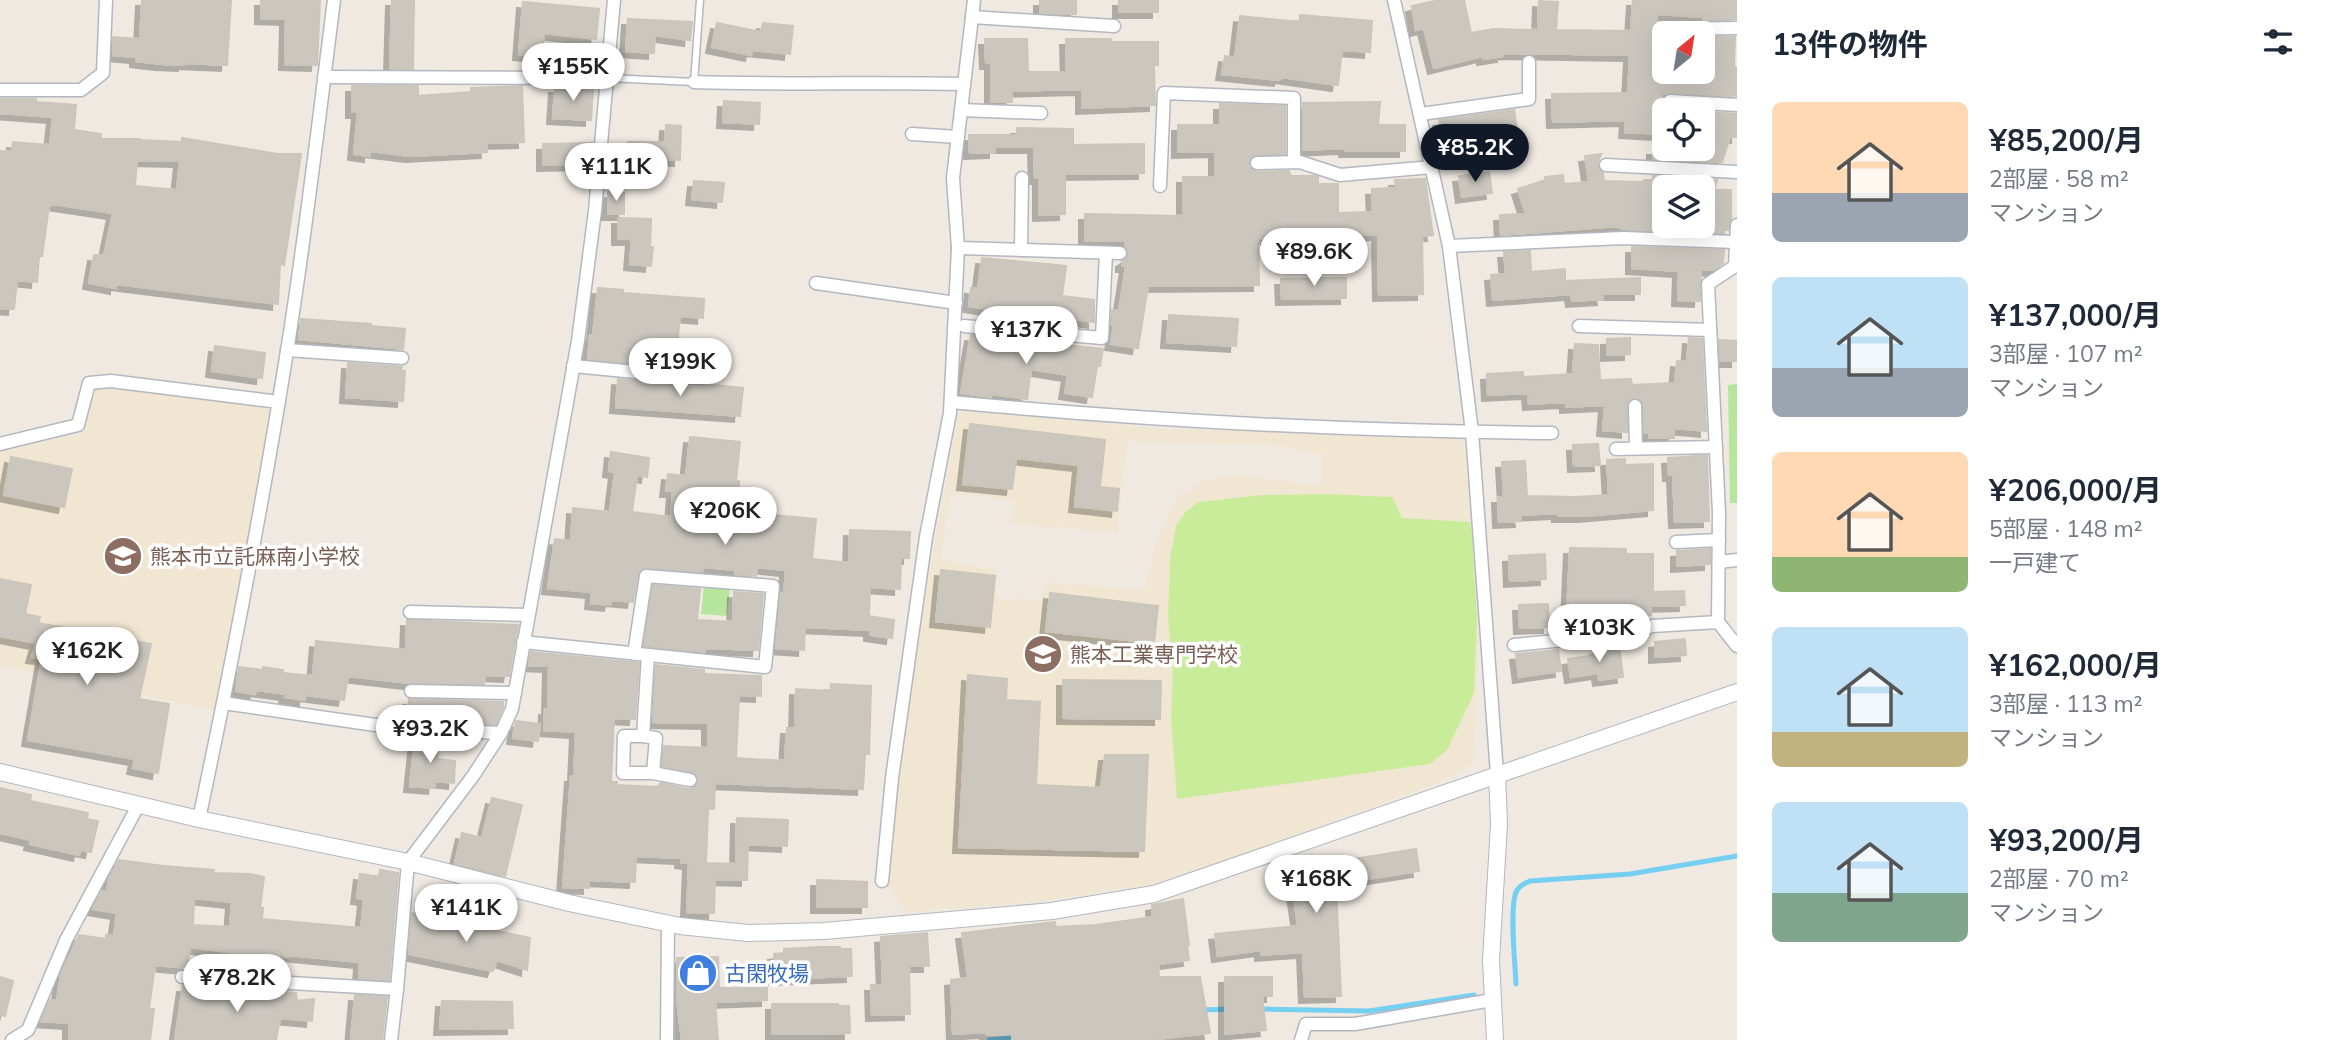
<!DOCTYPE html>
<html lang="ja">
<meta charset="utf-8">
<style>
body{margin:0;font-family:Mulish,"Noto Sans JP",sans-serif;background:#f2f2f3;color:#1f2937;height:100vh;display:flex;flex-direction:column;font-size:26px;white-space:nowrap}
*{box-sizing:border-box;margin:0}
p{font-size:23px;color:#747a83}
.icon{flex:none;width:38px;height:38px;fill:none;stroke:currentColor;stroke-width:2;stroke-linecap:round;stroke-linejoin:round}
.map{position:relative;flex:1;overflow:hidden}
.side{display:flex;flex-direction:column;background:#fff;width:595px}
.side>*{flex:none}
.needle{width:46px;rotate:30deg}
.buttons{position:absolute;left:1652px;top:21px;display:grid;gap:14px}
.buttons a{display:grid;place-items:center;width:63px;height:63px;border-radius:10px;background:#fff;box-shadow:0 7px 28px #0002;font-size:35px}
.price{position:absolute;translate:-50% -60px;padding:0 16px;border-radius:24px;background:#fff;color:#222;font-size:23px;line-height:46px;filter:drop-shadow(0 2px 4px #0008)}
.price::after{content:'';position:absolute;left:50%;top:42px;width:21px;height:16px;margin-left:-10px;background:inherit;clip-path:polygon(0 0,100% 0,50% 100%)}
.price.on{background:#111827;color:#fff}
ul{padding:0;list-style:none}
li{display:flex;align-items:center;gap:21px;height:175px;padding:0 35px}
li span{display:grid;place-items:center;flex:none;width:196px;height:140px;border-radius:10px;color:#555}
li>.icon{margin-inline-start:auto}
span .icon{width:84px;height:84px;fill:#fffc;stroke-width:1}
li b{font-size:30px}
h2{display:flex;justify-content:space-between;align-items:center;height:84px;padding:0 35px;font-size:30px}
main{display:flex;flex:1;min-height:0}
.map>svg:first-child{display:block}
.education{fill:#f0e6d1;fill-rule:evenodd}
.green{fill:#b6e59e}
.pitch{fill:#c9ec9a}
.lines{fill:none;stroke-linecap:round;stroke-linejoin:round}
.stream{stroke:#75cff0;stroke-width:5}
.building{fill:#cbc7bf;stroke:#cbc5ba;stroke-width:2;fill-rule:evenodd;filter:url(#shadow)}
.service-casing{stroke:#b4b7c1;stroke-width:9}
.minor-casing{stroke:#b4b7c1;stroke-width:15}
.tertiary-casing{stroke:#b4b7c1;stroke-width:18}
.service{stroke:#fff;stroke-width:6}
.minor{stroke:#fff;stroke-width:12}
.tertiary{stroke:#fff;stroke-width:16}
.labels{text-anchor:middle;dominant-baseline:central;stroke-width:7;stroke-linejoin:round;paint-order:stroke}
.education-label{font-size:21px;fill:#785e54;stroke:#fff;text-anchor:start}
.shop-label{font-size:21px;fill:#366cbe;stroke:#fff;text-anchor:start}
</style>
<main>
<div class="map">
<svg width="1737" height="1040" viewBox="0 0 1737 1040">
<defs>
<filter id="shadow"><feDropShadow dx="-6" dy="6" stdDeviation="0" flood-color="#0004"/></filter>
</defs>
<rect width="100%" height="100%" fill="#efe9e1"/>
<g class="education">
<path d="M100 387 271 408 240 595 214 710 0 665V636L34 643 39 617 25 614 31 585 0 579V451L84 433 90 412V394ZM11 457 64 507 4 495Z"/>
<path d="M960 408 1160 429 1462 435 1473 513 1479 644 1474 763 1432 785 1221 862 1151 885 1028 903 908 912 882 881 892 778ZM1127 441 1283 446 1322 455V485L1233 475 1204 481 1180 496 1169 515 1157 540 1144 589 1045 583 1041 600 996 599V570L940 560 950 495 964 494 1014 501 1011 524 1117 532ZM1326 494 1392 497 1402 518 1469 522 1430 764 1312 779 1173 668 1168 617 1170 558 1176 526 1186 511 1199 502 1263 495ZM941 571 990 626 936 621ZM1050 593 1158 605 1154 643 1046 631ZM968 676 1007 679 1000 817 1097 823 1105 755H1148L1143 851 960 847ZM1064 680 1160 682V719L1063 718Z"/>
</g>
<g class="green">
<polygon points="1737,384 1737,503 1730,503 1728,385"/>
<polygon points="704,585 730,588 727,616 701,614"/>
</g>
<polygon class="pitch" points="1326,494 1392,497 1402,518 1470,522 1472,530 1477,617 1474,693 1447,750 1430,764 1177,799 1171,720 1173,668 1168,617 1170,558 1176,526 1186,511 1199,502 1263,495"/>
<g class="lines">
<g class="stream">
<path d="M1516 984C1515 962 1510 916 1515 895 1517 887 1523 884 1530 881L1630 874 1737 856"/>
<polyline points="1258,1009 1369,1011 1474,995"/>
<polyline points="1202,1010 1230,1009"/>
<polyline points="989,1040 1019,1037"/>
</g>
</g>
<g class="building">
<polygon points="142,0 231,0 227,65 184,63 184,65 161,64 136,61 136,57 113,55 113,37 140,39"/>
<polygon points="261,0 320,0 317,65 285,64 286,19 261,18"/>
<polygon points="392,0 414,0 413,69 390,68"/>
<polygon points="1040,0 1076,0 1076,14 1040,13"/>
<rect x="1119" y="0" width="39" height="12"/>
<polygon points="1440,0 1464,0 1471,33 1494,29 1538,30 1539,1 1558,2 1556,30 1631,31 1633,0 1737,0 1736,19 1703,20 1703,17 1657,14 1654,72 1703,72 1703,37 1735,37 1734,67 1737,68 1737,96 1662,93 1660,134 1625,132 1626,120 1553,122 1552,94 1628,93 1630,55 1502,53 1503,56 1483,59 1483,56 1434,68 1424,28 1416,30 1412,6"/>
<polygon points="523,2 599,9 596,39 544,33 543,56 519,54"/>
<polygon points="1300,15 1372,21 1370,52 1342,50 1338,85 1281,77 1280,80 1222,74 1225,56 1235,58 1240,16 1300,22"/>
<polygon points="628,19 692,22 690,40 655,35 654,53 626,51"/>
<polygon points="717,23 761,32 763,23 793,26 790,54 752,50 751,55 712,47"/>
<polygon points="985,39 1027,39 1028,72 1067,72 1066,39 1111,39 1111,42 1158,42 1158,65 1154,65 1155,105 1082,108 1082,89 1011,91 1012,102 991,102 991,63 986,63"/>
<polygon points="352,86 418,86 418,96 471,92 471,88 522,86 524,142 486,143 487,152 411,156 370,151 370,156 354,154 358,112 352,112"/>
<polygon points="555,87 593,88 591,120 553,118"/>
<path d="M0 99H36V102L76 105 74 130 101 134V139H140V140L182 142V138L278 154H301L284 265 280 264 278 304 116 284V288L89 283 94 255 104 256 113 213 53 204 49 206 42 256H39L37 282 17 280 14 309 0 308V151L12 152 13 142 48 145 50 144 53 117 0 113ZM137 160 180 161 177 190 135 186Z"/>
<polygon points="724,101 760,103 759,124 723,122"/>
<polygon points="1380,102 1378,125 1405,125 1405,151 1345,151 1345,148 1303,150 1303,103"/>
<polygon points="1220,104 1285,106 1285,154 1253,155 1249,159 1249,167 1257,172 1289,171 1291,176 1315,176 1318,177 1318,184 1338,184 1338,213 1373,212 1372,189 1396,188 1395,180 1425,179 1433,235 1422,236 1423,294 1379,295 1378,234 1282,235 1282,238 1258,239 1259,285 1148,286 1138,348 1111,344 1114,325 1111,324 1112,310 1119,311 1126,266 1122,266 1122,261 1127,258 1129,253 1125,246 1125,240 1085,241 1085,214 1183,216 1183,177 1215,177 1215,151 1178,152 1178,125 1220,125"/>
<polygon points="1514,110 1517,130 1476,135 1477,141 1447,149 1439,120"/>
<polygon points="1703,112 1737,114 1737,137 1730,137 1722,162 1653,159 1653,149 1703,149"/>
<polygon points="666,125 681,126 680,160 627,158 628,142 665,142"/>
<polygon points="1017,128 1073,129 1073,145 1144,144 1144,173 1065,174 1065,214 1039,215 1039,178 1035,178 1034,147 995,147 995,152 970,153 969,135 1017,135"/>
<polygon points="592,143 590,164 543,165 543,144"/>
<path d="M1601 154 1597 165 1603 173 1604 181 1644 182V180H1653V176L1717 180 1714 190H1731V219L1728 230H1724V233L1633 230 1619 228V226L1501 235 1500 215 1526 214 1518 189 1546 180 1545 177 1563 175 1564 184 1589 182 1585 156ZM1664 187H1703V226H1664Z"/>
<polygon points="1489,172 1492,193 1462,197 1459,176"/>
<polygon points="694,181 724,183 722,202 692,199"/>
<polygon points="608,192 624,193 624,214 608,214"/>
<polygon points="618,218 651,219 650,247 653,247 651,266 630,264 632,239 618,239"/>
<polygon points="1632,247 1724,250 1723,263 1714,270 1701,269 1700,301 1678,300 1679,271 1632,268"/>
<polygon points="1530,251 1531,272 1565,269 1565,281 1640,278 1640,294 1602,294 1603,299 1572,301 1571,294 1493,300 1491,275 1506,274 1504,252"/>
<polygon points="982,258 1066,266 1062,296 1094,300 1094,322 1056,316 1055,325 1006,321 1007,312 969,306 971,288 978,289"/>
<polygon points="1346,278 1346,298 1282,299 1281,279"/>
<polygon points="598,288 623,290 623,293 704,299 703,318 680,316 677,346 699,348 697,369 588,359 590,335 593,335"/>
<polygon points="1169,315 1238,319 1236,346 1167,342"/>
<polygon points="301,319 371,324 371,326 405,329 403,349 299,339"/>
<polygon points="971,335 1103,349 1100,366 1097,366 1092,397 1065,393 1068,375 1031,369 1027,399 991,394 991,397 961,393"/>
<polygon points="1630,338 1630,354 1607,355 1607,339"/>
<polygon points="1689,338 1702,339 1706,431 1674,428 1674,438 1649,438 1649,433 1644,433 1643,402 1635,397 1627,402 1627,432 1603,430 1605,405 1566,407 1566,402 1529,404 1528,393 1488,395 1487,374 1523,372 1523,377 1573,374 1575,344 1598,345 1600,380 1631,379 1632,385 1675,383 1677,361 1687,362"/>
<polygon points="1719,340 1737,341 1737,361 1720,361"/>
<polygon points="215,346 265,353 262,378 212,371"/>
<polygon points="348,363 402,367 401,371 405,371 403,401 346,397"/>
<polygon points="618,379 697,387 704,384 743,388 740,416 616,407"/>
<polygon points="970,424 1105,440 1100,487 1119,489 1117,511 1075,506 1079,465 1016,458 1012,489 963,484"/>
<polygon points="690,437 740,442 736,481 739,481 737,512 816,519 812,559 849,563 850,530 910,532 909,558 901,558 900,589 870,587 869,616 894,620 892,638 870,635 870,630 805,627 804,650 776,648 781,593 784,594 786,570 757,567 756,576 735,574 735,570 703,567 702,572 643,568 638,574 633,602 611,600 610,605 591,603 592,592 548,588 555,539 571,541 573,508 610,512 615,472 609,471 611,452 649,458 647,477 637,475 632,512 671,517 673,491 666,491 668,474 686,476"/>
<polygon points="1598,444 1600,465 1574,466 1573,445"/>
<polygon points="1699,456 1707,456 1709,521 1675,522 1673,475 1669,475 1668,458"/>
<polygon points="11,457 72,469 64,507 4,495"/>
<polygon points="1625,459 1625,465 1653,464 1653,510 1584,516 1558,516 1558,513 1520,515 1521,521 1499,522 1498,497 1504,497 1502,462 1525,461 1527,496 1576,497 1609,495 1607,460"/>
<polygon points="1570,548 1626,549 1626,554 1653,554 1653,592 1684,591 1685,605 1651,606 1651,615 1626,615 1627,621 1599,624 1598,614 1567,616"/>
<polygon points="1710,549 1710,564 1677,566 1677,551"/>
<polygon points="1545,554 1546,579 1510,581 1509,556"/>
<polygon points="941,570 995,576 990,627 936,621"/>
<polygon points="0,579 31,585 25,614 40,617 38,623 151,644 139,699 169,704 158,773 133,768 135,759 28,740 42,658 32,657 36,643 0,636"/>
<polygon points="653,585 700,589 697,620 733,622 734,592 763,594 758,650 705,648 705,652 644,646"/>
<polygon points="1050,593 1158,606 1154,643 1046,631"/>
<polygon points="1548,604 1549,627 1520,628 1519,605"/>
<polygon points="407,620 518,625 509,676 485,675 484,684 409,683 348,676 344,700 305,695 305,700 285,697 286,694 256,690 255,694 236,691 239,667 263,670 263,667 283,670 283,673 313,676 316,641 406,650"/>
<polygon points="1685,639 1686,655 1655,657 1655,642"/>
<polygon points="1619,646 1623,677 1599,680 1598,673 1571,677 1568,659 1596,655 1596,649"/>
<polygon points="1558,650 1561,671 1519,677 1516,654"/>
<polygon points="531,652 639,663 635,719 614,718 611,782 617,782 617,785 657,787 661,783 689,789 694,788 698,782 698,776 692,772 662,766 664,746 708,748 708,723 653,722 656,665 704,670 704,674 761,676 761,696 739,695 736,758 785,761 787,728 795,728 796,689 831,691 831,684 871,686 869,754 865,754 863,789 715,783 714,809 708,808 706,863 736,864 737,818 788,820 787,846 748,844 747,880 715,879 714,913 687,912 689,863 681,862 681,858 636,856 635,882 589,880 589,888 563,887 571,776 574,776 576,732 544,730 545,709 548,710 549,666 529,665"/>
<polygon points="968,675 1007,679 1006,700 1040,702 1036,785 1101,788 1105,755 1148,755 1144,851 959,847"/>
<polygon points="1063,680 1161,681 1160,719 1063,718"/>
<polygon points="409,699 503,702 503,707 496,724 481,723 481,721 416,720 408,719"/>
<polygon points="516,721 540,724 538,741 513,738"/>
<polygon points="415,738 439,739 437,759 455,761 454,783 435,781 434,788 410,786"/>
<polygon points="0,788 31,795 30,801 88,813 87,819 98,821 91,852 80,850 79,855 30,844 31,840 0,833"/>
<polygon points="492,798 522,805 505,876 455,863 462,833 482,838"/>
<polygon points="1416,849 1419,871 1336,884 1341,996 1305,997 1303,952 1261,955 1261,950 1218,956 1215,934 1298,926 1292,884 1279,886 1277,862 1329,856 1330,863"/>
<path d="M119 860 163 866 214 870 213 873 250 874 264 877 260 908H263L262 919 361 928 364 899 357 898 360 874 379 877 380 870 398 873 389 980 359 978 360 962 288 955V957L278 955V966H274L273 973 226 971 228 952 190 947 187 968 155 965 149 1009H154L150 1040H69V1023L41 1021 50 1000H57L61 975 79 935 106 939V935L114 936 117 913 93 909 102 891 107 892 109 879ZM194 898 232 902 230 927 193 925Z"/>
<polygon points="817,880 867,882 867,907 817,907"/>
<polygon points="1183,899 1189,945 1187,945 1189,960 1158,964 1159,977 1200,977 1210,1033 1148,1040 1012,1040 1012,1034 986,1035 986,1032 953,1034 951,980 968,978 962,933 1055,922 1056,927 1096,925 1153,917 1152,905"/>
<polygon points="412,913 530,938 527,970 497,960 493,971 409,954"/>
<polygon points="927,933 929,966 909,966 910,1014 872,1015 871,985 883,985 881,937"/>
<polygon points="819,947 840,947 840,949 851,949 852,976 775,979 774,954 784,953 784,949"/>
<polygon points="718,957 719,988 767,988 767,1000 715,1002 718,1040 682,1040 678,1008 677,958"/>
<polygon points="0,977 13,981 5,1016 0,1015"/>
<polygon points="1225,977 1272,977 1272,996 1262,996 1266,1030 1225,1034"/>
<polygon points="183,986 296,993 297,1001 314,999 312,1021 280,1018 276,1040 175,1040"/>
<polygon points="355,995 387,997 382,1040 351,1040"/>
<polygon points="442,1001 512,1002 513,1028 440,1029"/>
<polygon points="772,1004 838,1004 838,1006 849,1006 850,1033 772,1034"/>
</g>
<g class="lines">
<g class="service-casing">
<polyline id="service" points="608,78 694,82 700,0"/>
</g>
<g class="minor-casing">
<g id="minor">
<polyline points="1394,0 1449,246 1472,432 1497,774"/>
<polyline points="972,17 1114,26"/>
<polyline points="1671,29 1737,28"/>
<polyline points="324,77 606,78"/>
<path d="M694 82C784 85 874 82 964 84"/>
<polyline points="0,90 81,90 103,73 106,0"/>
<polyline points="1670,101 1737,105"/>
<polyline points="961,110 1041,113"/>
<polyline points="1421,114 1529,99 1529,62"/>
<polyline points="912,134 958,137"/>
<polyline points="1257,163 1300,162 1340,175 1432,167"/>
<polyline points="1606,165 1737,172"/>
<polyline points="1160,186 1164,93 1294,98 1294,162"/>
<polyline points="1737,225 1735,266 1708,284 1719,513 1718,622 1737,646"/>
<polyline points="1449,246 1623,238 1736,242"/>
<polyline points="958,248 1120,253"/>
<polyline points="1021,250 1022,178"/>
<polyline points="816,283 956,303"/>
<polyline points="964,326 1102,338 1106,253"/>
<polyline points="1579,326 1710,330"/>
<polyline points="287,350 402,358"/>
<polyline points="573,366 698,378"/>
<path d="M951 402C1150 421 1351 431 1552 433"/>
<polyline points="1635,406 1636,448"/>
<polyline points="0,444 78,425 89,383 111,381 279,402"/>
<polyline points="1616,449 1716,447"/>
<polyline points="1676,542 1719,540"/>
<polyline points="1719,562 1737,560"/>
<polyline points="410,612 528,615"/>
<polyline points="523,642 765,667 773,586 646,576 634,654"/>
<polyline points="1514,645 1636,633 1652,626 1718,622"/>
<polyline points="411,691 515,693"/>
<polyline points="223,703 396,728 501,733"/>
<polyline points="643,736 624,736 623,773 653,773 656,738 643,736 648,655"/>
<polyline points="653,773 690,780"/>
<path d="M199 819C232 663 262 508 287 351 306 234 319 117 334 0"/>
<polyline points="882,881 892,778 926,537 950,413 958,248 953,178 974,0"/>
<polyline points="182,977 397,989"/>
<polyline points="12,1040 28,1030 66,940 139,804"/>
<polyline points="391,1040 397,989 408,862 473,776 501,733 512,709 578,341 595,211 614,0"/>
<polyline points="667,1040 668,924"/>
<polyline points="1301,1040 1306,1024 1355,1024 1492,1000"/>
</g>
</g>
<g class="tertiary-casing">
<g id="tertiary">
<polyline points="0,772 199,819 408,862 569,903 680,926 748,933 824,931 1052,911 1154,894 1737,692"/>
<polyline points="1495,1040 1491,960 1499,824 1497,774"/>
</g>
</g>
<use href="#service" class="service"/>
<use href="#minor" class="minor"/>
<use href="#tertiary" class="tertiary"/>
</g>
<defs>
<g id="school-disc" transform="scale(2.0125)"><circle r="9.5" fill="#8d6e63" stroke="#fff"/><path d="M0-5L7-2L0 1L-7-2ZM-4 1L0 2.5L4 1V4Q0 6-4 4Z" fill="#fff"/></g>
<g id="shop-disc" transform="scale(2.0125)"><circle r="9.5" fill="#3f7fe0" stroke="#fff"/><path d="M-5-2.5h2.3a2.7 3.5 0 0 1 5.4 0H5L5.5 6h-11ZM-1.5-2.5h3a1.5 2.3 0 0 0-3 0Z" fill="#fff"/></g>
</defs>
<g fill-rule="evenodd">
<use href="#school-disc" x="123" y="556"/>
<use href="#school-disc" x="1043" y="654"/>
<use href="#shop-disc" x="698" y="973"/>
</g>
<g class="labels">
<g class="education-label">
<text x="150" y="556">熊本市立託麻南小学校</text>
<text x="1070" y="654">熊本工業専門学校</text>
</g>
<g class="shop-label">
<text x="725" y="973">古閑牧場</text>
</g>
</g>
</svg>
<div class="buttons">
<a><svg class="needle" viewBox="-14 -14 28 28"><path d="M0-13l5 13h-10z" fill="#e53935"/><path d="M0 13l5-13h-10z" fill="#747a83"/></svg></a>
<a><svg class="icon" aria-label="locate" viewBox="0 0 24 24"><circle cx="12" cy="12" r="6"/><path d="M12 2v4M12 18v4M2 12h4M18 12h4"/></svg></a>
<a><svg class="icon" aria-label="layers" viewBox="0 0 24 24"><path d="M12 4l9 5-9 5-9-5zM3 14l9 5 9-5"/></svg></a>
</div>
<b class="price" style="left:573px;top:103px">¥155K</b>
<b class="price on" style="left:1475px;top:184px">¥85.2K</b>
<b class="price" style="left:616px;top:203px">¥111K</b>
<b class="price" style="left:1314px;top:288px">¥89.6K</b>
<b class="price" style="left:1026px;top:366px">¥137K</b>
<b class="price" style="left:680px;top:398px">¥199K</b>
<b class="price" style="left:725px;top:547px">¥206K</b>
<b class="price" style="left:1599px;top:664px">¥103K</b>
<b class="price" style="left:87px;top:687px">¥162K</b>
<b class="price" style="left:430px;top:765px">¥93.2K</b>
<b class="price" style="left:1316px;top:915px">¥168K</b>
<b class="price" style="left:466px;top:944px">¥141K</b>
<b class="price" style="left:237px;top:1014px">¥78.2K</b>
</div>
<section class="side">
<h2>13件の物件<svg class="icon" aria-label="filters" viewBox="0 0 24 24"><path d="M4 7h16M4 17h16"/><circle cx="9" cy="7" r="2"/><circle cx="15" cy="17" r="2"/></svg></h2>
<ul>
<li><span style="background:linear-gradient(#ffd9b3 65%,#9aa5b1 0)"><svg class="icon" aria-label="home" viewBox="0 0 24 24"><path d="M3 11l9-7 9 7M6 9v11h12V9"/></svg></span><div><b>¥85,200/月</b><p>2部屋 · 58 m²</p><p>マンション</p></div></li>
<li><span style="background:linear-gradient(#bfe0f5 65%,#9aa5b1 0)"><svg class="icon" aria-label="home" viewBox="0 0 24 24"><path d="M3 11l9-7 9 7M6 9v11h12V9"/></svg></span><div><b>¥137,000/月</b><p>3部屋 · 107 m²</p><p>マンション</p></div></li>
<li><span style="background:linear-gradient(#ffd9b3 75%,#8fb573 0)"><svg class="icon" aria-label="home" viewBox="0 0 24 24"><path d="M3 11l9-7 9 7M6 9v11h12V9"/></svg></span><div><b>¥206,000/月</b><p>5部屋 · 148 m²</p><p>一戸建て</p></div></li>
<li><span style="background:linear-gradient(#bfe0f5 75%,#c2b280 0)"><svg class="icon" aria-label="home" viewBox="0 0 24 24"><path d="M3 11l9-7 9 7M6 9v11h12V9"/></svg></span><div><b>¥162,000/月</b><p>3部屋 · 113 m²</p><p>マンション</p></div></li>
<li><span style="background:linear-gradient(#bfe0f5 65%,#7fa58c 0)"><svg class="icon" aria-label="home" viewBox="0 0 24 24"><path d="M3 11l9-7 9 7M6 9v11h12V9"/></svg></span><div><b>¥93,200/月</b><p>2部屋 · 70 m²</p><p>マンション</p></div></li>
</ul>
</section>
</main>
